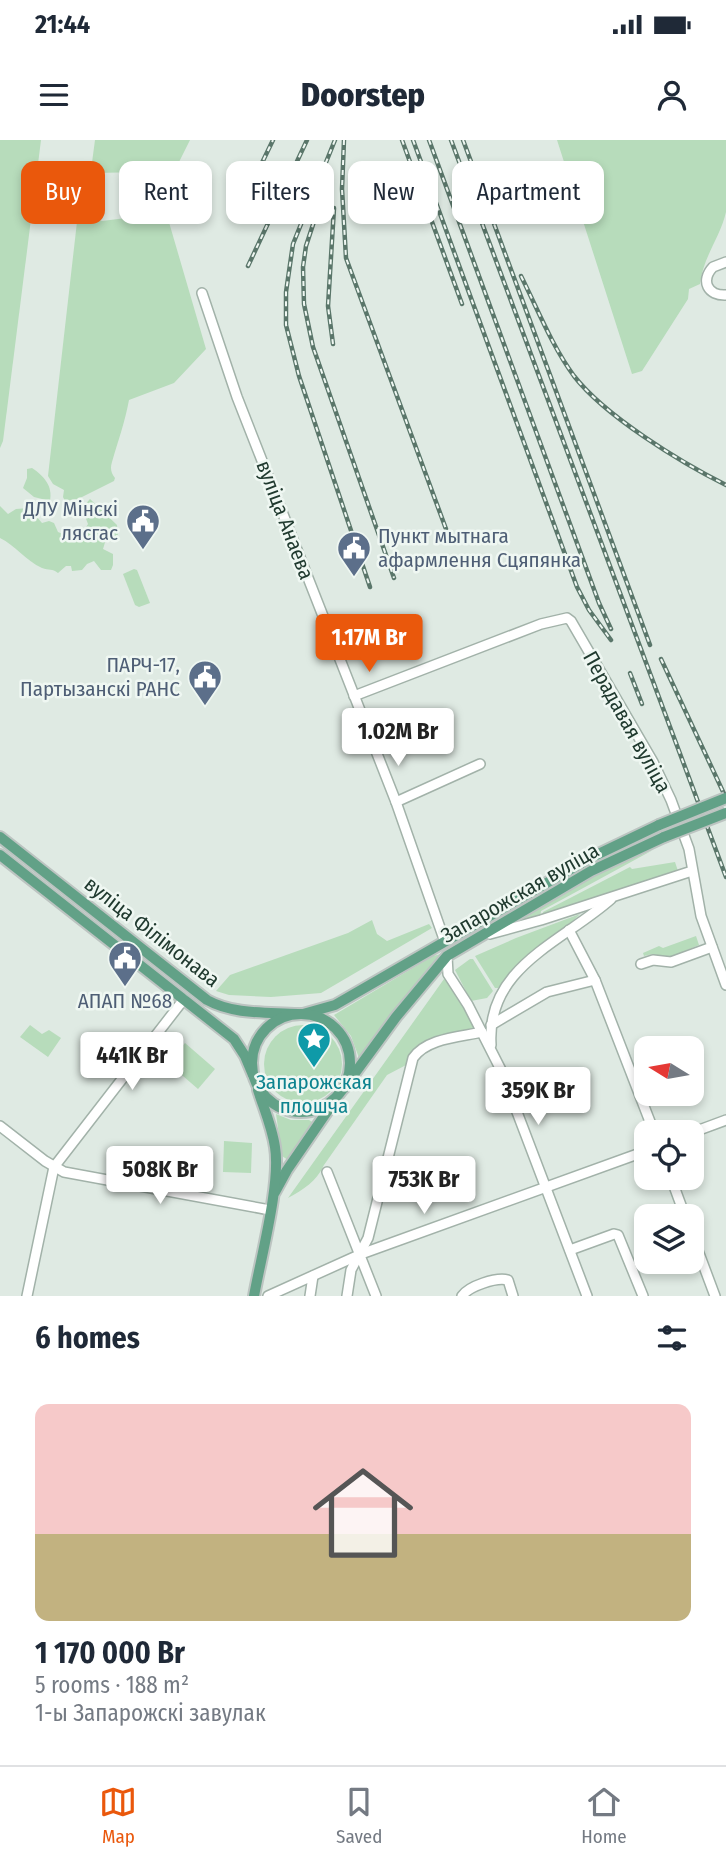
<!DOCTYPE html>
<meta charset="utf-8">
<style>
body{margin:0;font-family:"Fira Sans Condensed",sans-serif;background:#f2f2f3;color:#1f2937;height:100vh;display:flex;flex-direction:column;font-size:26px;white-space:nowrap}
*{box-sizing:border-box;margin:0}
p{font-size:23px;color:#747a83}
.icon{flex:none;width:38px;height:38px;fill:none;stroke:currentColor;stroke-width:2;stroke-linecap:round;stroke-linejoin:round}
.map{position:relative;height:1156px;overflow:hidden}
.sheet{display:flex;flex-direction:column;background:#fff;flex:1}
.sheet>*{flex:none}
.hud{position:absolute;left:21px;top:21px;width:684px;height:63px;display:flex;gap:14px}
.needle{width:46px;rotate:281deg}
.tools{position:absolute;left:634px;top:896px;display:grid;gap:14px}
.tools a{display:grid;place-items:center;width:70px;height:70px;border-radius:14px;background:#fff;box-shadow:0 4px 10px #0003;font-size:35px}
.price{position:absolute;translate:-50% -60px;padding:0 16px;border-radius:7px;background:#fff;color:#222;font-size:23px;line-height:46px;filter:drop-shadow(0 2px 4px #0008)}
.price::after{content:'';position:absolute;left:50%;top:42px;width:21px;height:16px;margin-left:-10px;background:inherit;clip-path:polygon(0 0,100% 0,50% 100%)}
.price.active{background:#ea580c;color:#fff}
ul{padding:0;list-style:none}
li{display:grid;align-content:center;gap:14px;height:371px;padding:0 35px}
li+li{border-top:2px solid #e0e1e3}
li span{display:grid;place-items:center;height:217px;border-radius:14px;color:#555}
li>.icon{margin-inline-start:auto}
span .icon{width:126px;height:126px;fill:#fffc;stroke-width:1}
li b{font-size:30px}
h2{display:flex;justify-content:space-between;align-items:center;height:84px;padding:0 35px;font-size:30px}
.chip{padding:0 24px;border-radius:14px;background:#fff;box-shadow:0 4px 10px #0003;font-size:24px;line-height:63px}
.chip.active{background:#ea580c;color:#fff}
.status{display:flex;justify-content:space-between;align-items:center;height:49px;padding:0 35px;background:#fff;direction:ltr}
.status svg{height:19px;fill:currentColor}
header{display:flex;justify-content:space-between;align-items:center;height:91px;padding:0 35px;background:#fff;font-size:32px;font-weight:800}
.dock{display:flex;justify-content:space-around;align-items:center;height:98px;border-top:2px solid #e0e1e3;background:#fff;font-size:19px;color:#747a83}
.dock a{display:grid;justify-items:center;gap:4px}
.dock .active{color:#ea580c}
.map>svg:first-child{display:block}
.green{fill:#b7dcbb}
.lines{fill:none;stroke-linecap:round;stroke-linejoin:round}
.minor-casing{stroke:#a2b2a9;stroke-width:12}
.major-casing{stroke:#bcc4c1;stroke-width:14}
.minor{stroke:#fff;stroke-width:9}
.major{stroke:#62a187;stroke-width:10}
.rail-casing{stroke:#5a766a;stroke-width:4.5}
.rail{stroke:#eff7f2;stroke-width:2;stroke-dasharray:5;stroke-linecap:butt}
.major-bridge-casing{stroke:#bcc4c1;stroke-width:14;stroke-linecap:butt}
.major-bridge{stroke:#62a187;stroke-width:10}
.labels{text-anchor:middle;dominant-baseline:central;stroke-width:5;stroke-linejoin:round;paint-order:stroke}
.service-label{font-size:21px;fill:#4e5e75;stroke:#eff7f2;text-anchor:end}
.street-label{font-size:21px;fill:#203a2f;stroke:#eff7f2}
.culture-label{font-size:21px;fill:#0d838f;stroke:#eff7f2}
</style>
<div class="status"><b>21:44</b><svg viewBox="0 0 49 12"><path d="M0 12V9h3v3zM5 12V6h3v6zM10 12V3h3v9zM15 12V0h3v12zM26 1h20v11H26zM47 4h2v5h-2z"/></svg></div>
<header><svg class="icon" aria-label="menu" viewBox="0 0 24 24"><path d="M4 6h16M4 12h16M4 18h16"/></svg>Doorstep<svg class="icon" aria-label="person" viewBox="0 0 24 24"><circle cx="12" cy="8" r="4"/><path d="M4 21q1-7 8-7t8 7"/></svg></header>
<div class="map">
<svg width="726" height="1156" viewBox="0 0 726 1156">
<rect width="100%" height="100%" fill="#dfeae3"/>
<g class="green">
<polygon points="0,0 41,0 3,301 0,308"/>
<polygon points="95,0 190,0 176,28 168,34 159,54 155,51 144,32 94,33 91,30"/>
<path d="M557 0H726C726 21 726 51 726 72 720 98 703 117 700 144L689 149 688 159 642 231 632 234Z"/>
<path d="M145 57 159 62 166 72 206 209 174 243 129 260C125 282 118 301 112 322 110 328 111 333 115 338L114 341 78 359 65 361 63 357 64 350 53 344 48 336 78 73 102 81 126 78Z"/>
<path d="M32 328C44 336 53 346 50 361L34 357 23 348 27 338V329Z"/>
<path d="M90 359 117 385 118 397 106 399 103 409 113 414V425L111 430H101L94 421 87 424 82 430 72 431 71 426H66L58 433C52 428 49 431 42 428 26 421 15 405 0 398V366L8 374 16 369 29 368 42 383 49 381 54 383 58 392C68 397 83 394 88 384L82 368Z"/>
<polygon points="134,429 137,430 150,463 139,467 135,465 123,434"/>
<polygon points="653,710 541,771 540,777 523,782 516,780 597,734"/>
<polygon points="675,722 678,731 542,776 543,772 630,727 632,729"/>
<polygon points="580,774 565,789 521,822 498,848 495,848 475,816 516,798"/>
<polygon points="372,780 377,794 387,801 429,784 432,788 321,853 271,857 229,855 216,851 230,835 348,793"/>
<polygon points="696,796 699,805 666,819 654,818 652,814 644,816 643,813 659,806 663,808"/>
<polygon points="441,814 361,919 359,918 351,896 334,875 433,816"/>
<polygon points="470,819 473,819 493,851 487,858 471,861 455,830"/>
<path d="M444 839 452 844 477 889 412 910 408 924 387 935 324 1025C316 1042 304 1049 288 1058Z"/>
<polygon points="30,885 42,894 49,890 61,898 48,917 20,897"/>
<circle cx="303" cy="924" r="39"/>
<polygon points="185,903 215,929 198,949 168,923"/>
<polygon points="276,974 291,980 309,980 314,983 288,1020 282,1016"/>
<polygon points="224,1001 252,1003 251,1033 223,1032"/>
</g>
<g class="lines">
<g class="minor-casing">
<g id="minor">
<path d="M726 122 713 127C700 141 708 156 726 155"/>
<polyline points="202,153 237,257 396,662 445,802"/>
<polyline points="354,556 541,484 567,478 571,481 653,622 671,660 689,709 701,776 726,845"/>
<polyline points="396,662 480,624"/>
<polyline points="569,790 595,840 654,992"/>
<polyline points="490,794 541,780 692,731"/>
<polyline points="447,816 448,834 468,865 501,930 587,1156"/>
<polyline points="641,824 653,820 671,822 712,807"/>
<polyline points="491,885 547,852 595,840"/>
<path d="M491 905C486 827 561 803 611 759"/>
<polyline points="0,986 45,1021 64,1032 270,1070"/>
<polyline points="691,993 726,980"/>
<polyline points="327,1032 376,1156"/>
<polyline points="671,1038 685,1076"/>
<polyline points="691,1092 715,1156"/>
<polyline points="570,1110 614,1094 618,1095 643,1156"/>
<polyline points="27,1156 54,1027 184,859"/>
<polyline points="268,1156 361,1114 646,1011"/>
<polyline points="310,1156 313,1136"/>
<path d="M347 1156 351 1130 368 1098 413 918C427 898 460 897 482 892"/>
<path d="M462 1156C469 1146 496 1137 508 1140L513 1156"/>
</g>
</g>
<g class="major-casing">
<g id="major">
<path d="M0 697 207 860C234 875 268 872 298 874"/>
<polyline points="0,715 234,899 245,916 253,935"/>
<polyline points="303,874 335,865 590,718 659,685"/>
<circle cx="301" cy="923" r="49"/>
<polyline points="344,948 396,877 447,816 591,731 664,697"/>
<polyline points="275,1052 287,1030 333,963"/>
<path d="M254 1156C261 1117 281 1043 275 1007 272 987 264 969 258 950"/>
</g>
</g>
<use href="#minor" class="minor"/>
<use href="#major" class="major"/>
<g class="rail-casing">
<g id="rail">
<polyline points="335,0 293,104 286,152 286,185 299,236 370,447"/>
<polyline points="344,0 342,49 346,118 446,389"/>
<polyline points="402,0 462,164"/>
<polyline points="413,0 577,447 589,470 611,500"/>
<polyline points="429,0 599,463 611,489"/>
<polyline points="451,0 726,737"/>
<polyline points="463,0 650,505"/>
<polyline points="259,29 273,0"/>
<polyline points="323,54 306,106 303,127 304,164 313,207 394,438"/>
<polyline points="248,126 307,0"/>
<path d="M521 136C538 170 552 206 574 236 605 276 680 322 726 345"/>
<polyline points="333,204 328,166 334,68"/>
<polyline points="661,519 726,658"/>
<polyline points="630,533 642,564"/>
</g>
</g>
<use href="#rail" class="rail"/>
<g class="major-bridge-casing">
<g id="major-bridge">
<polyline points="659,685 726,658"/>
<polyline points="664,697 726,673"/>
</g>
</g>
<use href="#major-bridge" class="major-bridge"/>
</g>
<defs>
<g id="civic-pin" transform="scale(1.75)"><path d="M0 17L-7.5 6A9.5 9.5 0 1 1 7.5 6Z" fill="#5c6f8a" stroke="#eff7f2"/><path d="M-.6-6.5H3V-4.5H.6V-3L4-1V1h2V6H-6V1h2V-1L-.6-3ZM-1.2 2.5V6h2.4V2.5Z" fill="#fff"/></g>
<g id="sight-pin" transform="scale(1.75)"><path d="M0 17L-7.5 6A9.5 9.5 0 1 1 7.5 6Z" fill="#0f9aa8" stroke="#eff7f2"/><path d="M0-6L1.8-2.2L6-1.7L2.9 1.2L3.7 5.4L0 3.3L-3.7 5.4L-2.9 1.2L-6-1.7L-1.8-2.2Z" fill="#fff"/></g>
</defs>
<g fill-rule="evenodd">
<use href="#civic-pin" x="143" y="381"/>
<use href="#civic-pin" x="354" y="408"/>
<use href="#civic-pin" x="205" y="537"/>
<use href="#civic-pin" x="125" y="818"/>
<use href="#sight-pin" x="314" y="899"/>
</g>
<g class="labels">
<g class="service-label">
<text x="118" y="369">ДЛУ Мінскі<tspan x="118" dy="24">лясгас</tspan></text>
<text x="378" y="396" text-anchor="start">Пункт мытнага<tspan x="378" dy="24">афармлення Сцяпянка</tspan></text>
<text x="180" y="525">ПАРЧ-17,<tspan x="180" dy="24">Партызанскі РАНС</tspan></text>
<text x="125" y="861" text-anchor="middle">АПАП №68</text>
</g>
<g class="street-label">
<text transform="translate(285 380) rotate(69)">вуліца Анаева</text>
<text transform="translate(627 582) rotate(61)">Перадавая вуліца</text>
<text transform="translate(520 753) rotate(-30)">Запарожская вуліца</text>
<text transform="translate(152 792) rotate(38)">вуліца Філімонава</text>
</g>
<g class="culture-label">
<text x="314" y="942">Запарожская<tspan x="314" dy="24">плошча</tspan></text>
</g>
</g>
</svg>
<div class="tools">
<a><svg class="needle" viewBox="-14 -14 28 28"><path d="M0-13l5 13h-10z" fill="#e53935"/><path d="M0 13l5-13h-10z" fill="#747a83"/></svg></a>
<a><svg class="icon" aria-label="locate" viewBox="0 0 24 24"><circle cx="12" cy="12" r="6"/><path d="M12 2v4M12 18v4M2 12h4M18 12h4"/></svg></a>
<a><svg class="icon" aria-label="layers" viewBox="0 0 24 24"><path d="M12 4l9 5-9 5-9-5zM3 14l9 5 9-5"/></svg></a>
</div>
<b class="price active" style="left:369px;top:534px">1.17M Br</b>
<b class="price" style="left:398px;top:628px">1.02M Br</b>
<b class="price" style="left:132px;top:952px">441K Br</b>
<b class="price" style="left:538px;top:987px">359K Br</b>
<b class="price" style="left:160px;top:1066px">508K Br</b>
<b class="price" style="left:424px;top:1076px">753K Br</b>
<div class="hud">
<a class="chip active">Buy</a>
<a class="chip">Rent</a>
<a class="chip">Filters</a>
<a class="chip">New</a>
<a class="chip">Apartment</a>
</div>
</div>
<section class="sheet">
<h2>6 homes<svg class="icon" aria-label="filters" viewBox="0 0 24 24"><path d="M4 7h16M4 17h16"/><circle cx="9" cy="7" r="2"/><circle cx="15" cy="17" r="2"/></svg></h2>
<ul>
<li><span style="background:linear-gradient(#f6c9c9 60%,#c2b280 0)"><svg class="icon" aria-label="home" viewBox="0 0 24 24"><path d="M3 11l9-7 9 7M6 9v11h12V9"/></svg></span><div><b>1 170 000 Br</b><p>5 rooms · 188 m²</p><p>1-ы Запарожскі завулак</p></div></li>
</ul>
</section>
<nav class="dock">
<a class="active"><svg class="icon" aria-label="map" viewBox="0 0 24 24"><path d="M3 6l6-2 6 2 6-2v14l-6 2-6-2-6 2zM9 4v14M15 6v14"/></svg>Map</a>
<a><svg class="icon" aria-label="saved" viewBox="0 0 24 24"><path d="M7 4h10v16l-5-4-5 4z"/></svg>Saved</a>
<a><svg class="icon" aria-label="home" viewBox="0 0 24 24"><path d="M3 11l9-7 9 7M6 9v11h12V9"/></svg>Home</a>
</nav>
